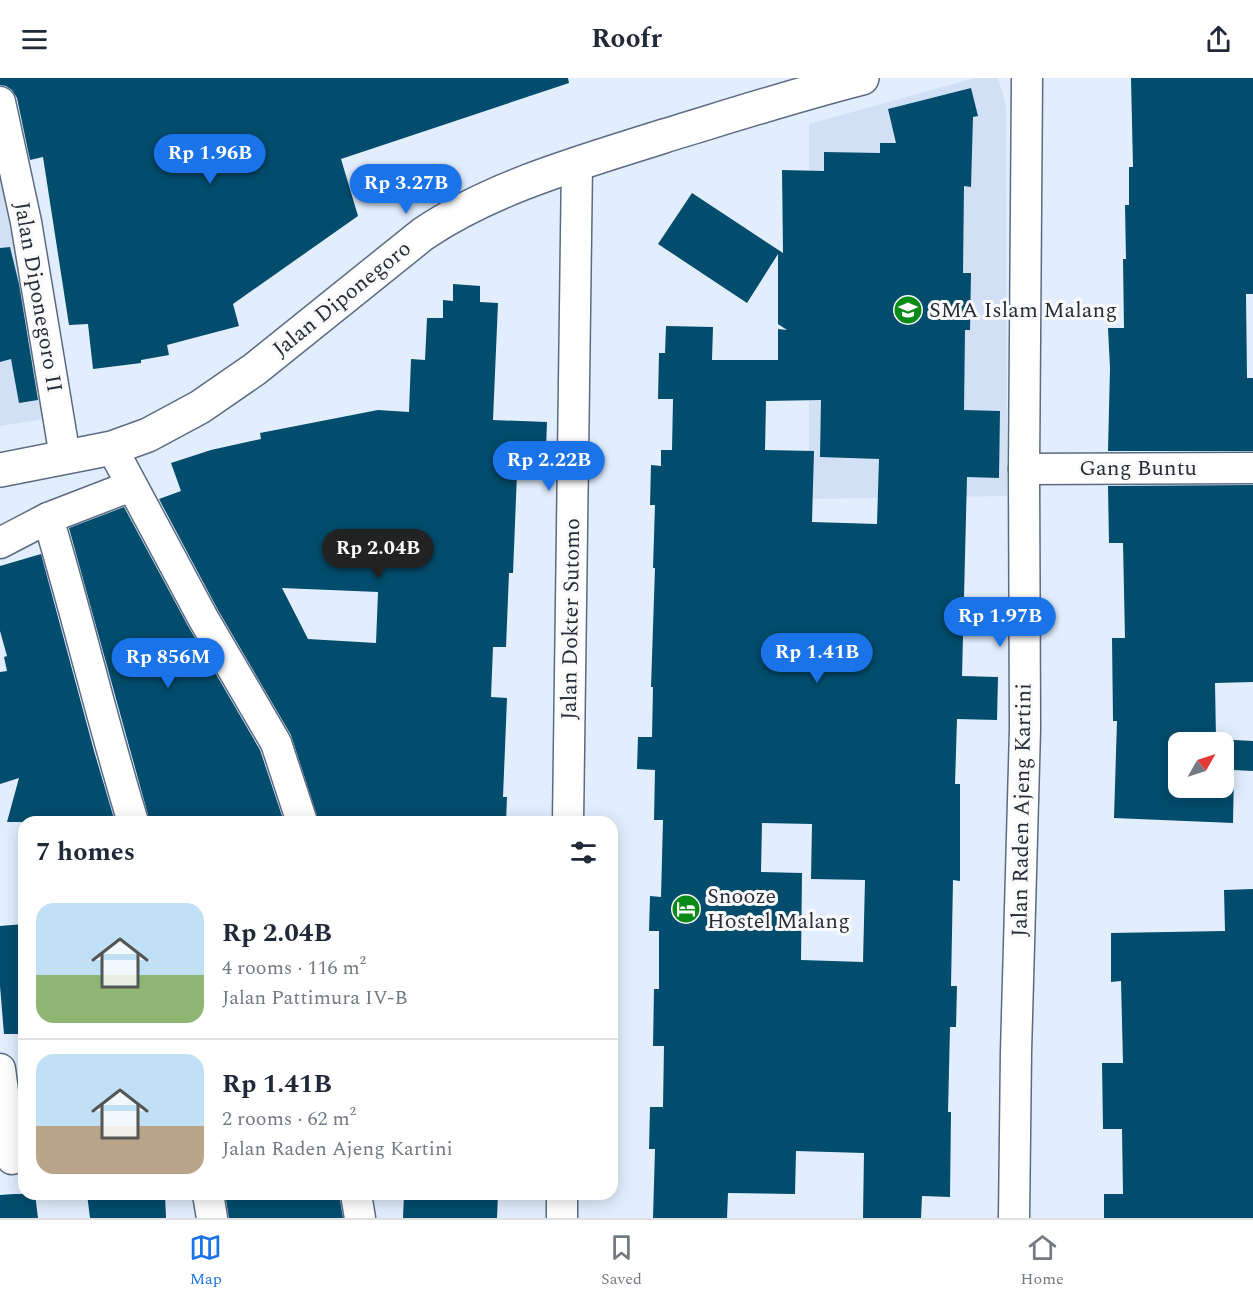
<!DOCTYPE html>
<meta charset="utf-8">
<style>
body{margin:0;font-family:Spectral,serif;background:#f6f6f7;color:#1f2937;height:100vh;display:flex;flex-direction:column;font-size:22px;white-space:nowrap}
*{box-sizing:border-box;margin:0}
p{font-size:20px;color:#747a83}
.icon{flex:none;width:33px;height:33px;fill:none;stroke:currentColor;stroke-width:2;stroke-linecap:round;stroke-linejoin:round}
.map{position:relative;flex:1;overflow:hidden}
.side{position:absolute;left:18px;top:738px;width:600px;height:384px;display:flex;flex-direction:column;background:#fff;border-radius:18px;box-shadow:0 3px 15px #0003}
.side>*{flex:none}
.needle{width:39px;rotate:51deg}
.controls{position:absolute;left:1168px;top:654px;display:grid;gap:12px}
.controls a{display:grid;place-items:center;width:66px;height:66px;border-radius:12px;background:#fff;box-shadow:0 3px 15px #0003;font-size:30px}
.price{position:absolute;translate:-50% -51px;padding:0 14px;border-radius:21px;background:#1a73e8;color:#fff;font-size:20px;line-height:39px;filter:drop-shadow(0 2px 3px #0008)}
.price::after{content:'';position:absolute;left:50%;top:36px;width:18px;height:14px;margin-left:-9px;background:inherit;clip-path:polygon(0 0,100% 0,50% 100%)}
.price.current{background:#222;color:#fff}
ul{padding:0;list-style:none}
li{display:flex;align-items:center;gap:18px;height:150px;padding:0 18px}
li+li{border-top:2px solid #e0e1e3}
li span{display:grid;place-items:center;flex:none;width:168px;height:120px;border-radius:18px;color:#555}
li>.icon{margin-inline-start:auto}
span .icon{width:72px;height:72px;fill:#fffc;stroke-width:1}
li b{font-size:26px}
h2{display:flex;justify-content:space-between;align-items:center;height:72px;padding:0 18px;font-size:26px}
header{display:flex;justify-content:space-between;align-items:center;height:78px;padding:0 18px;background:#fff;font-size:27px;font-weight:700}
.tab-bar{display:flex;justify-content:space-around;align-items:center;height:84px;border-top:2px solid #e0e1e3;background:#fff;font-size:16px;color:#747a83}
.tab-bar a{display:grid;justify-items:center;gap:3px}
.tab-bar .current{color:#1a73e8}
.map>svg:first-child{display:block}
.built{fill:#d2e0f5}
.building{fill:#024d6d;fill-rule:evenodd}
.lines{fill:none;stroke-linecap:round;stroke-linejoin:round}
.minor-casing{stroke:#5b6b83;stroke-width:33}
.tertiary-casing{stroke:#5b6b83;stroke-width:36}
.minor{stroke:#fff;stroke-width:30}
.tertiary{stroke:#fff;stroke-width:33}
.labels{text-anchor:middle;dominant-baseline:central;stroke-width:6;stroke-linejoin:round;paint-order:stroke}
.street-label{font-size:22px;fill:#262d38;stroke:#fafafa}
.poi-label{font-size:22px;fill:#262d38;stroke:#fafafa;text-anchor:start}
</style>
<header><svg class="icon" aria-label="menu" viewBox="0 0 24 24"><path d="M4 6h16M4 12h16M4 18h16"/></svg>Roofr<svg class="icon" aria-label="share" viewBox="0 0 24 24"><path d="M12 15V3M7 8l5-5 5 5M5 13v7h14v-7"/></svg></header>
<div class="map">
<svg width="1253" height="1140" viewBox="0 0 1253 1140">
<rect width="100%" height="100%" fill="#e2eefe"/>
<g class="built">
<polygon points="975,0 998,0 1006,27 1007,418 809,421 809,46"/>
<polygon points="0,61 51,340 0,348"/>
</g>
<g class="building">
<polygon points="0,0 568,0 569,5 341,81 358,138 233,226 239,248 167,267 169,277 141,282 141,285 93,291 88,246 69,247 43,79 30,82 17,20 12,12 6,8 0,7"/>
<polygon points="1131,0 1253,0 1253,216 1246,216 1247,300 1253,300 1253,373 1108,373 1110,290 1108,250 1124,250 1123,181 1126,181 1125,127 1129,127 1129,89 1133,89"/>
<path d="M971 10 978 38 973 39 971 109 964 108 963 195H971L970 252H965L964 332 1000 333 999 400 967 399 962 598 998 599 997 642 957 641 955 706H960V803L953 802 951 908H957L956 949H950L948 1034H951L950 1119 922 1118 921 1140H863L864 1075 796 1073 795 1116 728 1115 727 1140H653L655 1071H649L650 1029H663L664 968H653L654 911H659V853H649L650 818 661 819 663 742H654L655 692 637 691 638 659H652L653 609H651L655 490H653L655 427H650L651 387 661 388V372H672L673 321H658L659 275H665L666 248 713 249 712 282H778V251L787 252 778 246V176L747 225 658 166 692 115 783 175 782 92 824 93V74L880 75V65H896L888 31ZM821 322 820 379 879 381 877 446 812 444 814 373 765 372 766 323ZM762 745 812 746 811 801 865 802 863 884 801 882 802 795 761 794Z"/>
<polygon points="10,169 19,206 38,322 19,325 11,281 0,284 0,170"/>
<path d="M453 206 480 208V224L498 225 493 342 547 344 545 397 517 395 513 495H509L506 569H493L491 619 507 620 503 719H507L506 744H319L291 657 218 532 159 421 181 413 171 385 211 372 261 361 260 355 378 332 409 334 411 281 425 282 427 240H443V222L453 223ZM282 510 378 514 376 565 308 561Z"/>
<path d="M1253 407V604L1215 605 1216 661 1253 663V693L1234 692 1233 745 1114 740 1117 643H1113L1112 560H1125L1123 465H1109L1108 408ZM1179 664H1224V710H1179Z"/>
<polygon points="124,429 188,548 260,672 284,744 150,744 69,450"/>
<polygon points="41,476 94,673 115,744 7,744 19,700 0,706 0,594 7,593 4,579 7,578 0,553 0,488"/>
<polygon points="1253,811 1253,1140 1104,1140 1104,1116 1123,1116 1122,1051 1103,1051 1102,985 1123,985 1121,903 1111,904 1111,855 1225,853 1224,812"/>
<polygon points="24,846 24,956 4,956 0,908 0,848"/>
<polygon points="14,1116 35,1116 38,1140 0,1140 0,1117"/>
<polygon points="87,1116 165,1116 166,1140 90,1140"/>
<polygon points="225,1116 339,1116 343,1140 229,1140"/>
<polygon points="404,1116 498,1116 497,1140 403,1140"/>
</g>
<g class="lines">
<g class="minor-casing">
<g id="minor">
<polyline points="0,24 26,144 65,379"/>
<polyline points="112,370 203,540 276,665 302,744"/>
<polyline points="1024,391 1253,390"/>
<path d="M48 440C78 540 102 643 133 744"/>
<polyline points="0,465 48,440 131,408"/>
<polyline points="568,744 577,85"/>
<polyline points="0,991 12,1081"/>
<polyline points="208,1116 212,1140"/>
<polyline points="356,1116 360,1140"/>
<polyline points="562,1140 562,1116"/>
<polyline points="1014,1140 1016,974 1025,651 1024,391 1027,0"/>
</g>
</g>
<g class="tertiary-casing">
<path id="tertiary" d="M0 392 112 370 148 357 200 329 255 291 423 156C494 108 583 84 664 58 730 38 795 17 862 0"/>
</g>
<use href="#minor" class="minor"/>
<use href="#tertiary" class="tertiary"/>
</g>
<defs>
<g id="school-disc" transform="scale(1.5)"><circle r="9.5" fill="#088b16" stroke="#fafafa"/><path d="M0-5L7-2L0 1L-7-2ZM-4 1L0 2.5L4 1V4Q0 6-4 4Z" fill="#fff"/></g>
<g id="hotel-disc" transform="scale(1.5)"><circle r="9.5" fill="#088b16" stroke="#fafafa"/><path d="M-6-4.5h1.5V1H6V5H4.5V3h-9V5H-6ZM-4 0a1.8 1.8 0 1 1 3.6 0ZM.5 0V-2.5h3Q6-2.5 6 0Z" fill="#fff"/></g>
</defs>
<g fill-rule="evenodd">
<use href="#school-disc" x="908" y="232"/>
<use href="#hotel-disc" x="686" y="831"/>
</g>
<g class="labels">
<g class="street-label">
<text transform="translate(38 219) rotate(80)">Jalan Diponegoro II</text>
<text transform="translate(342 221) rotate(-39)">Jalan Diponegoro</text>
<text x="1138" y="390">Gang Buntu</text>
<text transform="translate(571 541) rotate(-89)">Jalan Dokter Sutomo</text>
<text transform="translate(1022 732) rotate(-89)">Jalan Raden Ajeng Kartini</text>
</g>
<g class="poi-label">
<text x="929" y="232">SMA Islam Malang</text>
<text x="707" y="818">Snooze<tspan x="707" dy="25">Hostel Malang</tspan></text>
</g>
</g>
</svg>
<div class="controls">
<a><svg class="needle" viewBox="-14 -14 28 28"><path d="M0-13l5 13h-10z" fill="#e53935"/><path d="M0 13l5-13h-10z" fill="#747a83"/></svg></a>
</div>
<b class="price" style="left:210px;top:107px">Rp 1.96B</b>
<b class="price" style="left:406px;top:137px">Rp 3.27B</b>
<b class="price" style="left:549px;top:414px">Rp 2.22B</b>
<b class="price current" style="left:378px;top:502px">Rp 2.04B</b>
<b class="price" style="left:1000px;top:570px">Rp 1.97B</b>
<b class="price" style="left:817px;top:606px">Rp 1.41B</b>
<b class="price" style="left:168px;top:611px">Rp 856M</b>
<section class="side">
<h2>7 homes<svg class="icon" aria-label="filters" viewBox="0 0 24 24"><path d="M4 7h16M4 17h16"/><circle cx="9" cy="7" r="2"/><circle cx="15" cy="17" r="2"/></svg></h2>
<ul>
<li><span style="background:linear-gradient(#bfe0f5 60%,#8fb573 0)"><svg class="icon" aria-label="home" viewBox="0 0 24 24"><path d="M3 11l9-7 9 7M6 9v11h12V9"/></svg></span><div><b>Rp 2.04B</b><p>4 rooms · 116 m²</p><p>Jalan Pattimura IV-B</p></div></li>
<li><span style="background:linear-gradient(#bfe0f5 60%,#b9a48a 0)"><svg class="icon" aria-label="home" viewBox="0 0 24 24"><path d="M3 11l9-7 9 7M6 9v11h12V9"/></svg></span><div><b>Rp 1.41B</b><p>2 rooms · 62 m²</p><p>Jalan Raden Ajeng Kartini</p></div></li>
</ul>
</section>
</div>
<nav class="tab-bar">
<a class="current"><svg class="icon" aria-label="map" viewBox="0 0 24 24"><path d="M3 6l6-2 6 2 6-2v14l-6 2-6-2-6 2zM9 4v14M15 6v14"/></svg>Map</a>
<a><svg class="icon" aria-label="saved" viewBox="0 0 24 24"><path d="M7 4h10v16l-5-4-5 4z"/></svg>Saved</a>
<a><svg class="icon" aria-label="home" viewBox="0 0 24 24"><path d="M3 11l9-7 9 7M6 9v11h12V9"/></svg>Home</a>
</nav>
